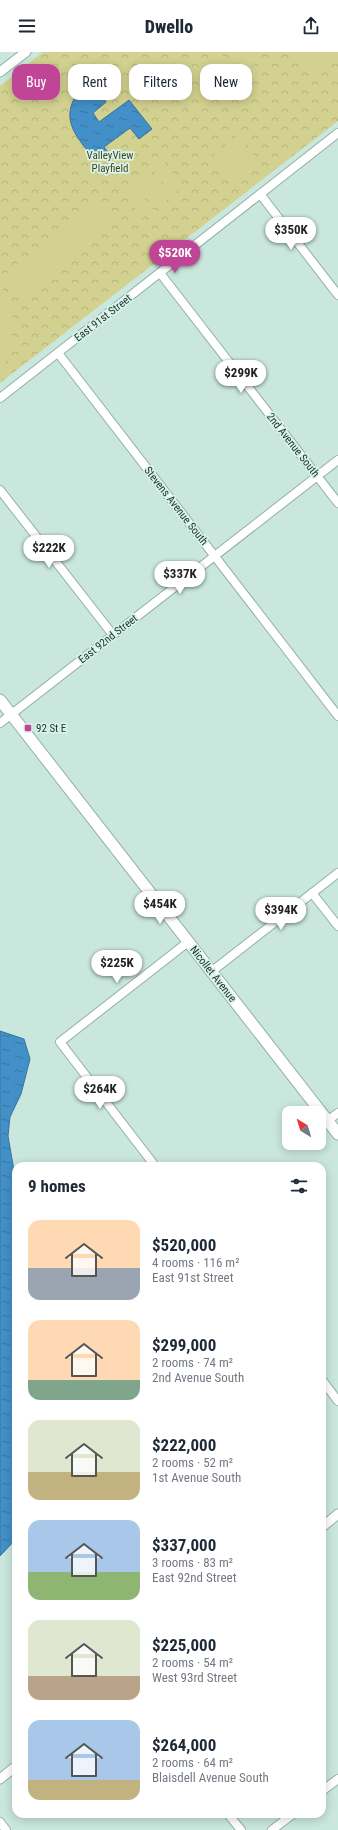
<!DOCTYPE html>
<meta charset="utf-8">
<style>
body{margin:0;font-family:"Roboto Condensed",sans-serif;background:#f2f2f3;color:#1f2937;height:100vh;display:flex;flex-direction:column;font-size:15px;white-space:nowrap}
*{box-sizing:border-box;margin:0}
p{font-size:13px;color:#747a83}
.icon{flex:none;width:22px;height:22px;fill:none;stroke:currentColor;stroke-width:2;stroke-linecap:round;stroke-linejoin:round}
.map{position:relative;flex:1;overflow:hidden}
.drawer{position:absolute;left:12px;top:1110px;width:314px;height:656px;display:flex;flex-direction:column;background:#fff;border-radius:12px;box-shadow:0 2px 10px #0003}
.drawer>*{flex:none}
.hud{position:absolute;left:12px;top:12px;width:314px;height:36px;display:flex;gap:8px}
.needle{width:26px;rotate:322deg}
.controls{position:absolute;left:282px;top:1054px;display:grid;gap:8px}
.controls a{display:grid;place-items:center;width:44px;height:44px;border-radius:8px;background:#fff;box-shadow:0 2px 10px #0003;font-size:20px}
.price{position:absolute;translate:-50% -34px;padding:0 9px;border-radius:14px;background:#fff;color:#222;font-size:13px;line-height:26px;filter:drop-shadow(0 1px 2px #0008)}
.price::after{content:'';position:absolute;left:50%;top:24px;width:12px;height:9px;margin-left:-6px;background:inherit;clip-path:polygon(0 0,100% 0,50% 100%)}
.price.selected{background:#c04597;color:#fff}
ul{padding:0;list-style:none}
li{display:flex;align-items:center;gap:12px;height:100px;padding:0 16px}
li span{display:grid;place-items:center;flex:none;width:112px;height:80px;border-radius:12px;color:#555}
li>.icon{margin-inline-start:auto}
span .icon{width:48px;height:48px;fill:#fffc;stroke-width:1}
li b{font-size:17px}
h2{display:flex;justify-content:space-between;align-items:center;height:48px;padding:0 16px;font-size:17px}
.tag{padding:0 14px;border-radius:12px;background:#fff;box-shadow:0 2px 10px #0003;font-size:14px;line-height:36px}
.tag.selected{background:#c04597;color:#fff}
header{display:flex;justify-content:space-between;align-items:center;height:52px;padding:0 16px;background:#fff;font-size:18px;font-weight:800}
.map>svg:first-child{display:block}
.park{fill:url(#park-crowns)}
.garden{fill:#d3d190}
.water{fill:url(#water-ripples);stroke:#3a7499}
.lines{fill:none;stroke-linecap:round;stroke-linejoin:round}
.minor-casing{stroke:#93afa6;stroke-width:10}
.tertiary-casing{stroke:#93afa6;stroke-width:11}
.secondary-casing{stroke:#93afa6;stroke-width:13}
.minor{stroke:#fff;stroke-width:8}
.tertiary{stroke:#fff;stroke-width:9}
.secondary{stroke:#fff;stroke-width:11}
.poi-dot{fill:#c04597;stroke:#d6f4ea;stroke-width:1.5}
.labels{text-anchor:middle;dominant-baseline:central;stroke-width:3.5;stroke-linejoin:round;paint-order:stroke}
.park-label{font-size:11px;fill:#47451f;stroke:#d6f4ea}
.street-label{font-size:11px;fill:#26322e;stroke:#d6f4ea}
.poi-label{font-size:11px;fill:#26322e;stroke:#d6f4ea;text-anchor:start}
</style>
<header><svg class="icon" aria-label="menu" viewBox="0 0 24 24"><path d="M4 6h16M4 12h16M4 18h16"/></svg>Dwello<svg class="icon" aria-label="share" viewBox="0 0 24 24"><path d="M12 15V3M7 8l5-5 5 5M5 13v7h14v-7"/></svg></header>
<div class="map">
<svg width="338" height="1778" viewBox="0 0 338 1778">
<defs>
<pattern id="park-crowns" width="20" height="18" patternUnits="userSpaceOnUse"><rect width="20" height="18" fill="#d3d190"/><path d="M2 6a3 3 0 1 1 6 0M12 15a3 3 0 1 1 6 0" fill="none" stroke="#b5b47c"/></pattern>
<pattern id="water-ripples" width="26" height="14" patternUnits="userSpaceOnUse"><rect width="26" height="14" fill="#4290c7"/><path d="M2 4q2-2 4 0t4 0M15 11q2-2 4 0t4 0" fill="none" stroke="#3776a2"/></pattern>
</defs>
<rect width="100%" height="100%" fill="#c9e7dd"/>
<polygon class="park" points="43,0 338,0 338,69 0,331 0,34"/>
<g class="garden">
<polygon points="220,0 239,24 228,33 209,9"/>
<polygon points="227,0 245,0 254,12 243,21"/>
<polygon points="297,0 338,0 338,4 315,21"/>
<polygon points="205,12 224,36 213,45 194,20"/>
<polygon points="238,83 261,113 235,133 212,104"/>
<polygon points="161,106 183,134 172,143 150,114"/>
<polygon points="146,118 168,147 157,155 135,127"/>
<polygon points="131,129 154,158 143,166 121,138"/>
<polygon points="94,154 99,154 111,170 111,176 23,243 18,242 7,228 7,221"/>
<polygon points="0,232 13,260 12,292 0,323"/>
</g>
<g class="water">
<path d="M100 30 103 45 106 50 93 61 99 70 129 48 152 77 139 87 130 76 104 95 108 100 96 109C82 91 62 73 73 49 79 36 88 33 100 30Z"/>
<polygon points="0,979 24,987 30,1007 21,1042 10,1065 8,1084 16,1130 16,1487 0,1504"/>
</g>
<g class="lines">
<g class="minor-casing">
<g id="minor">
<polyline points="260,142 338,243"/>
<polyline points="160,221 338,451"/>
<polyline points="58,301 338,664"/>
<polyline points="0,346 338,81"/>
<polyline points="0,438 113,583"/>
<polyline points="0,671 338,408"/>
<polyline points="312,841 338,874"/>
<polyline points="211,920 338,821"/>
<polyline points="327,1069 338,1061"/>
<polyline points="155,1114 60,990 188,890"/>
<polyline points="322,1328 338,1349"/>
<polyline points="322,1739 338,1727"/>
<polyline points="228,1762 241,1778"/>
<polyline points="0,1770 6,1778"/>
<polyline points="272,1778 293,1762"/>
</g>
</g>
<g class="tertiary-casing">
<g id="tertiary">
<polyline points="0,20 26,0"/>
<polyline points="322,1475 338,1462"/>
<polyline points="0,1727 16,1714"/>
</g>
</g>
<g class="secondary-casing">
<polyline id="secondary" points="0,648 338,1082"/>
</g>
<use href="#minor" class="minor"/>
<use href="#tertiary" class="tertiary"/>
<use href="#secondary" class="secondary"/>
</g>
<rect class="poi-dot" x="24" y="672" width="8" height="8" rx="2"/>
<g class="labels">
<g class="park-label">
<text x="110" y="103">ValleyView<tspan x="110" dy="13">Playfield</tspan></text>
</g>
<g class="street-label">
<text transform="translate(103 266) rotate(-38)">East 91st Street</text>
<text transform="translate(293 393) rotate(52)">2nd Avenue South</text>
<text transform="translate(176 454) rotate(52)">Stevens Avenue South</text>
<text transform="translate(108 587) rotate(-38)">East 92nd Street</text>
<text transform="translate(213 922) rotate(52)">Nicollet Avenue</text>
</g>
<g class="poi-label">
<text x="36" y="676">92 St E</text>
</g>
</g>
</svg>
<div class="controls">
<a><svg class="needle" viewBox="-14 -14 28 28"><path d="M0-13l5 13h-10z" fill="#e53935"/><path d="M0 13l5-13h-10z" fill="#747a83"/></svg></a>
</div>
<b class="price" style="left:291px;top:199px">$350K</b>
<b class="price selected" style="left:175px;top:222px">$520K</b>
<b class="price" style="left:241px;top:342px">$299K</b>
<b class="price" style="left:49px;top:517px">$222K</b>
<b class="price" style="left:180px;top:543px">$337K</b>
<b class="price" style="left:160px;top:873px">$454K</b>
<b class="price" style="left:281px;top:879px">$394K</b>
<b class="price" style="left:117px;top:932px">$225K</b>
<b class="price" style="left:100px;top:1058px">$264K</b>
<div class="hud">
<a class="tag selected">Buy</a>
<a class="tag">Rent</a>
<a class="tag">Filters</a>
<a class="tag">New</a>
</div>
<section class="drawer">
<h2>9 homes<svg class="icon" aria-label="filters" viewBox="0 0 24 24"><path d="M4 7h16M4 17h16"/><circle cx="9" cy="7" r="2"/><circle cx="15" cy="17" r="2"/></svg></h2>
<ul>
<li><span style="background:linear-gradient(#ffd9b3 60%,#9aa5b1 0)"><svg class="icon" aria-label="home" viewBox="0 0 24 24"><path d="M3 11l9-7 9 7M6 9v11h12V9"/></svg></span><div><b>$520,000</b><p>4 rooms · 116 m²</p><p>East 91st Street</p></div></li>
<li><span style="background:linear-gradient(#ffd9b3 75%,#7fa58c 0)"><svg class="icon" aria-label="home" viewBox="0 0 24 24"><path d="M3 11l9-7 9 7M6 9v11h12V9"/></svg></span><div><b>$299,000</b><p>2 rooms · 74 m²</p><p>2nd Avenue South</p></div></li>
<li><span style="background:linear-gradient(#dfe7d0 65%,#c2b280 0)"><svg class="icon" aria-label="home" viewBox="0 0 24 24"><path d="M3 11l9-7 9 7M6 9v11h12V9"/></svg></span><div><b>$222,000</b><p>2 rooms · 52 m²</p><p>1st Avenue South</p></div></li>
<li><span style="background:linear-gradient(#a9c7e8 65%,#8fb573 0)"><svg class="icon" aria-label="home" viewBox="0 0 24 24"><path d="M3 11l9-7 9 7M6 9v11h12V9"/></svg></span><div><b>$337,000</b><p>3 rooms · 83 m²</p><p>East 92nd Street</p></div></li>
<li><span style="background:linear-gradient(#dfe7d0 70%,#b9a48a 0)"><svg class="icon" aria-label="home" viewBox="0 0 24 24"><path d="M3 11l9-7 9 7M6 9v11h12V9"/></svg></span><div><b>$225,000</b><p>2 rooms · 54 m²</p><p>West 93rd Street</p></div></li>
<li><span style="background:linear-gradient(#a9c7e8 75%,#c2b280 0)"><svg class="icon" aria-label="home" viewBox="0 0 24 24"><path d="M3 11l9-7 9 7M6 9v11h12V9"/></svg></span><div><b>$264,000</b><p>2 rooms · 64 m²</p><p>Blaisdell Avenue South</p></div></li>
</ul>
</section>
</div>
